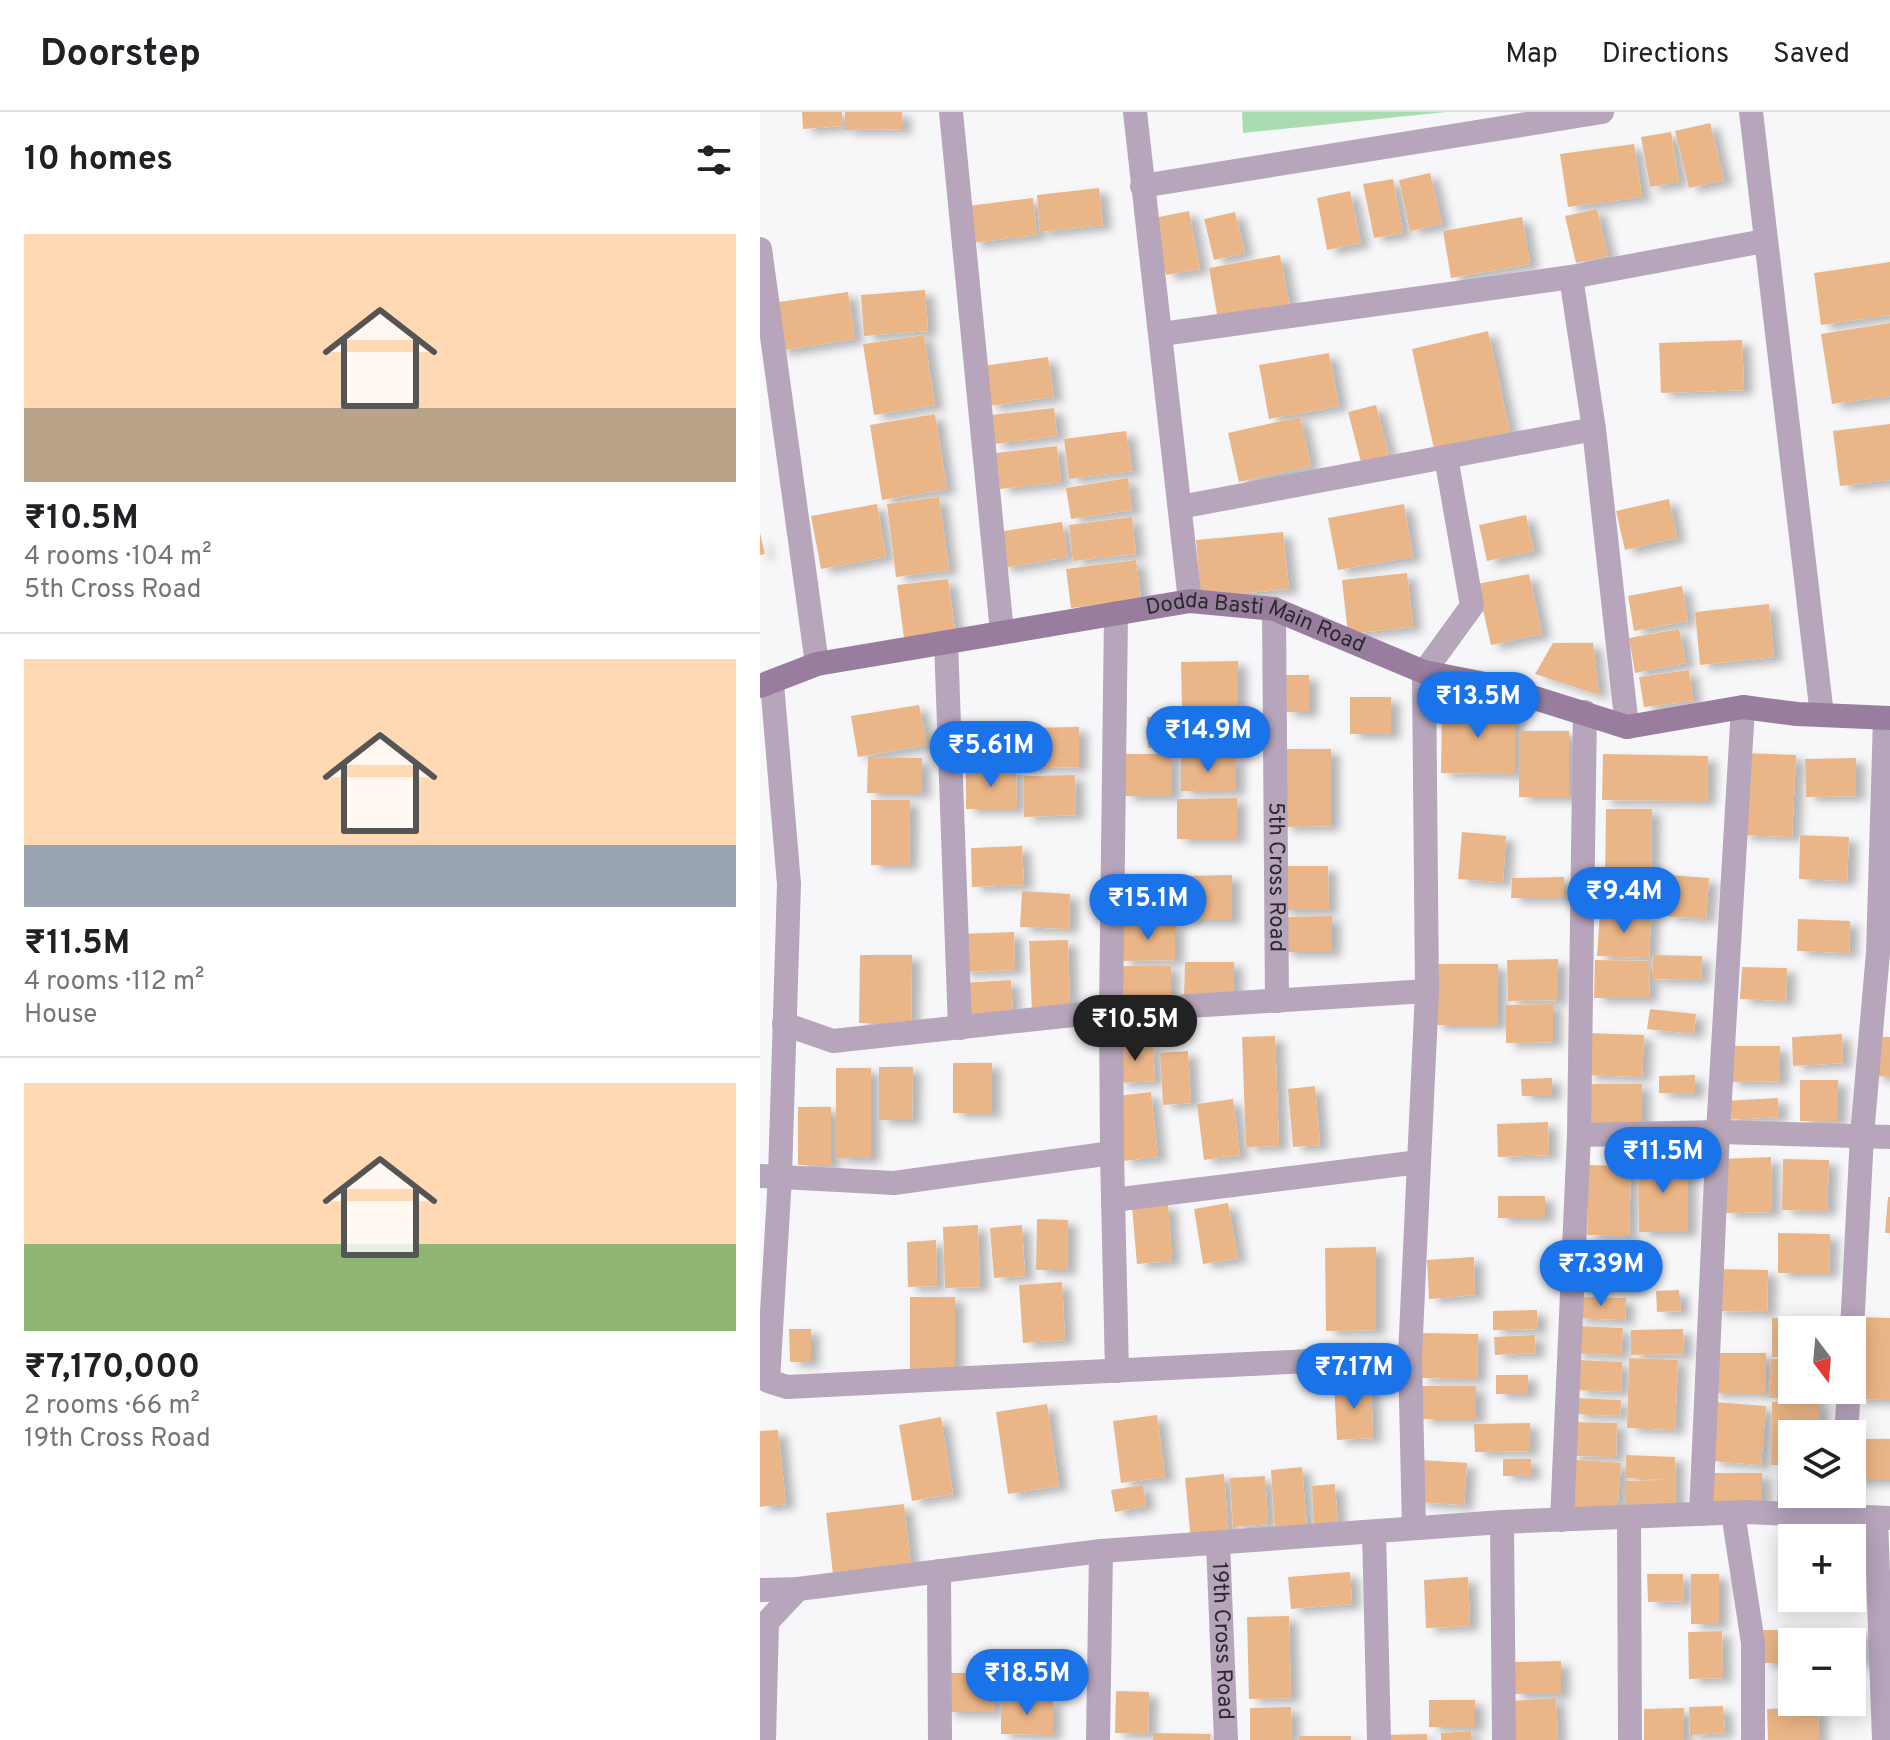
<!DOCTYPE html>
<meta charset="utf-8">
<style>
body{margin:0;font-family:Overpass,sans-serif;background:#f6f6f6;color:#202124;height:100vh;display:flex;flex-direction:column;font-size:30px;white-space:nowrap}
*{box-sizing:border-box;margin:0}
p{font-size:26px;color:#757577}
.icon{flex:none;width:44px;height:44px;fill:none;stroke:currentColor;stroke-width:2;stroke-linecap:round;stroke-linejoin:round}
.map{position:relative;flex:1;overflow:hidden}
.sheet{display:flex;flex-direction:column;background:#fff;width:760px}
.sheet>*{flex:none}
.needle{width:52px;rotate:164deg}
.controls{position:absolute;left:1018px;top:1204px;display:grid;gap:16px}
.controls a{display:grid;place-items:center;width:88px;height:88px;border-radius:0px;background:#fff;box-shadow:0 4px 20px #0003;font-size:40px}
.price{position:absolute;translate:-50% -68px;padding:0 18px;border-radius:28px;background:#1a73e8;color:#fff;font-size:26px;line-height:52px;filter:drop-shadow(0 2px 4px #0008)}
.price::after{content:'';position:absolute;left:50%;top:48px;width:24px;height:18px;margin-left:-12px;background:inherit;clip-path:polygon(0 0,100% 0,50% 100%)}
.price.on{background:#222;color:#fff}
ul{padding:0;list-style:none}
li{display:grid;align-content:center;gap:16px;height:424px;padding:0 24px}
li+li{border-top:2px solid #e0e0e0}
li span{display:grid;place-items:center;height:248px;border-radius:0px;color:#555}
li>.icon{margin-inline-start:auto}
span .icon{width:144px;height:144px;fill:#fffc;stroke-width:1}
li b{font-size:34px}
h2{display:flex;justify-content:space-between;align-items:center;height:96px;padding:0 24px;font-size:34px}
header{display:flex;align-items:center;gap:48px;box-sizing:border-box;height:112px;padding:0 40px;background:#fff;border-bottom:2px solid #e0e0e0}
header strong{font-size:38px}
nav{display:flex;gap:44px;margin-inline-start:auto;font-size:28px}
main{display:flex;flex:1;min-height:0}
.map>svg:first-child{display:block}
.green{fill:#aadcb2}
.building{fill:#ebb687;filter:url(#shadow)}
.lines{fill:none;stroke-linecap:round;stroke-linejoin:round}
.street{stroke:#b7a5bc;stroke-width:24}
.secondary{stroke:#987d9f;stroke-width:24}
.labels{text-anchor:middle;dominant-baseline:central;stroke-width:6;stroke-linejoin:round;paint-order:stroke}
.street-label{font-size:22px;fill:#2a2a2a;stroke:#fff}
</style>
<header>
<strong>Doorstep</strong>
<nav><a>Map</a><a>Directions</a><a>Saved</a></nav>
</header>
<main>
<section class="sheet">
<h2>10 homes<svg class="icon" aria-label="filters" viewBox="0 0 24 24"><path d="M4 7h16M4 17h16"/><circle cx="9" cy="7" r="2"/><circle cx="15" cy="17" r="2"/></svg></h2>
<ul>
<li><span style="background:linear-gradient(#ffd9b3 70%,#b9a48a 0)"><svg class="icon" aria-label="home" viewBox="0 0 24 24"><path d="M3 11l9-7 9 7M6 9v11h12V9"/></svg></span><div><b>₹10.5M</b><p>4 rooms · 104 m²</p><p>5th Cross Road</p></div></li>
<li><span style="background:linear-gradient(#ffd9b3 75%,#9aa5b1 0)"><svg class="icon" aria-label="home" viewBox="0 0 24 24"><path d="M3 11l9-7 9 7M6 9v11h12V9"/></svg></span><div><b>₹11.5M</b><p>4 rooms · 112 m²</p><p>House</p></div></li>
<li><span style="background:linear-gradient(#ffd9b3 65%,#8fb573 0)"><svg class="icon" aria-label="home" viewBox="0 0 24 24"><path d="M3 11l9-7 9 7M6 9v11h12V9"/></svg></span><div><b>₹7,170,000</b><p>2 rooms · 66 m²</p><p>19th Cross Road</p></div></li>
</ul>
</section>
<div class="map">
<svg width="1130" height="1628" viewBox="0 0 1130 1628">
<defs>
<filter id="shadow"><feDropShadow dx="9" dy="5" stdDeviation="4" flood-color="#0004"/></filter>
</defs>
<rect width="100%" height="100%" fill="#f7f7f9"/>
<polygon class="green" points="482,0 686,0 483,21"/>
<g class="building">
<polygon points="42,0 82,0 83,14 43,17"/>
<polygon points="85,0 142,0 143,17 85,18"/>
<polygon points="950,11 964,68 929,76 915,19"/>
<polygon points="911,20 919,70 890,75 881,25"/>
<polygon points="874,32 882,85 808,95 800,42"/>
<polygon points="670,61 682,112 650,119 639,68"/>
<polygon points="633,67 643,121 614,126 603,72"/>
<polygon points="339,76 343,113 280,120 277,83"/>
<polygon points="590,79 601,131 567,138 557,86"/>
<polygon points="273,86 277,123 212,131 208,94"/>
<polygon points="837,97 848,144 816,151 805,104"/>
<polygon points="429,99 440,157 406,163 394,106"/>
<polygon points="475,100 485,141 454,148 444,107"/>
<polygon points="762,105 770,152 691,166 683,119"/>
<polygon points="520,143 530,195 458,208 449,156"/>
<polygon points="1130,150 1130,203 1061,213 1054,161"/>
<polygon points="165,178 168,219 104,224 101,183"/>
<polygon points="88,180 95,227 19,239 12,191"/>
<polygon points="1130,211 1130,284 1072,292 1061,222"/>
<polygon points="728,219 750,320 674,337 652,237"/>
<polygon points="164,223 175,293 114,303 103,232"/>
<polygon points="982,228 984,278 901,281 899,231"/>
<polygon points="569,241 579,294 509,307 499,253"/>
<polygon points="288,245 294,285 229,294 223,254"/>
<polygon points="616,293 629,343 601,350 588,300"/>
<polygon points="294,296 297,324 234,332 231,303"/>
<polygon points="175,302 187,377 122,388 110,313"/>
<polygon points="540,305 551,354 479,370 468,321"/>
<polygon points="1130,312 1130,368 1080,374 1073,319"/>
<polygon points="366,319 372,359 309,367 304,327"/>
<polygon points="297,334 301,370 240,377 236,341"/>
<polygon points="368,366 372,398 311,407 306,376"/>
<polygon points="179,385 189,458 136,465 127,392"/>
<polygon points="909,387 917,426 865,438 856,399"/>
<polygon points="117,392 126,445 61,457 51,404"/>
<polygon points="644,392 653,445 578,458 568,406"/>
<polygon points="766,403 774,439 727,449 719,413"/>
<polygon points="372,405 376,442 313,449 309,413"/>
<polygon points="302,410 308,445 243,456 237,420"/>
<polygon points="523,420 529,477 441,485 436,428"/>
<polygon points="0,421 5,442 0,443"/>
<polygon points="376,448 381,487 311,496 306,457"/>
<polygon points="647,461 653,515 588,522 582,468"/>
<polygon points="769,462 782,522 731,533 717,472"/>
<polygon points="188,467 195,519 144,526 137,473"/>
<polygon points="922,474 928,509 874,519 868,484"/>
<polygon points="1009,492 1014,545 940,553 935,500"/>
<polygon points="919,517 926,551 875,561 869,526"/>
<polygon points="793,531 833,531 839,583 775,562"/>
<polygon points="478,549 478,597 422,598 421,550"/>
<polygon points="929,558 933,589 884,595 879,565"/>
<polygon points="526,563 549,563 549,600 525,600"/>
<rect x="590" y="585" width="41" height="37"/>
<polygon points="159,593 167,633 98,645 91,604"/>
<polygon points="682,594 755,594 755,662 681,661"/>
<polygon points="387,605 414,606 414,636 388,636"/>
<polygon points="424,605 480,606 479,641 423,639"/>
<polygon points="319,615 319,655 264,656 264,616"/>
<rect x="759" y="619" width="50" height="66"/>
<polygon points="523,637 571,637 571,714 523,715"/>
<polygon points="985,641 1036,643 1032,725 981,723"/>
<rect x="364" y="642" width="48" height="42"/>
<polygon points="843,642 948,644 947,689 842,688"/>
<polygon points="108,645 162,646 162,681 107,681"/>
<rect x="421" y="645" width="55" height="34"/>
<polygon points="1096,646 1096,684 1046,685 1045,647"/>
<polygon points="206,657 256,657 257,697 206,697"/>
<polygon points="315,663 316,703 264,705 264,664"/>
<polygon points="477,686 477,727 417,727 417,687"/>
<polygon points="111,688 150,688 149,753 111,753"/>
<polygon points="846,697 892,697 891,770 845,770"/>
<polygon points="702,720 746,724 743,770 698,767"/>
<polygon points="1040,723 1089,725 1087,769 1039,767"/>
<polygon points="262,734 264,773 212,775 211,736"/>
<polygon points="521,754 568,754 569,798 520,798"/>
<rect x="359" y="762" width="52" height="45"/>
<polygon points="472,763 472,808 424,808 424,764"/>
<polygon points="909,763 949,766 946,807 906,804"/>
<polygon points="804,765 804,786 751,786 752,766"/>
<polygon points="262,779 310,782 309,817 260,815"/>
<polygon points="840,800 891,802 889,846 837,844"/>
<polygon points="572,804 572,840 523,840 524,805"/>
<polygon points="1038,807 1090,809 1089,841 1037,839"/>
<polygon points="361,812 415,812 415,848 361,849"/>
<polygon points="254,820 255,858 201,860 199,822"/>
<polygon points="308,828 310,899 272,900 269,829"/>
<polygon points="100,843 152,843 151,911 99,911"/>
<polygon points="893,843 942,844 941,868 892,867"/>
<polygon points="798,847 798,888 748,889 747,848"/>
<polygon points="835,848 890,849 889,886 834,886"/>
<polygon points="425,850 474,850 474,884 424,884"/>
<rect x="674" y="852" width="64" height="61"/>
<polygon points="359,854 411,854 411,890 359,891"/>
<polygon points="982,855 1027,856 1026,889 980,887"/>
<polygon points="251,868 253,903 202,906 200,871"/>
<polygon points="793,892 793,930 746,931 746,893"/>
<polygon points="890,897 936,902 934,922 887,917"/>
<polygon points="828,921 884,923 882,965 826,963"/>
<polygon points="1082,922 1083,951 1033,954 1032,925"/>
<polygon points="515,924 519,1034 486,1035 482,925"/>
<polygon points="1116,925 1130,925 1130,965 1114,964"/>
<polygon points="393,932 395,969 358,971 356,933"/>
<polygon points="969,934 1020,934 1020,969 969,970"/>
<polygon points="428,939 431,991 403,993 400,941"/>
<rect x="193" y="951" width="39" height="50"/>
<polygon points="119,955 153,955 152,1008 119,1008"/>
<rect x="76" y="956" width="35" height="90"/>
<polygon points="935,963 935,982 899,981 899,964"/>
<polygon points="792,966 792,984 762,984 761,967"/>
<rect x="1040" y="968" width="38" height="41"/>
<rect x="824" y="972" width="58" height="39"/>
<polygon points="555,974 560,1033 533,1035 528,977"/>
<polygon points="391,980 398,1045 363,1049 356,984"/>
<polygon points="1018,986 1019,1005 964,1008 964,989"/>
<polygon points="473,987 480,1043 444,1048 437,992"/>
<rect x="38" y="995" width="33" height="58"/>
<polygon points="788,1010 789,1043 738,1045 737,1012"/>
<polygon points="1011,1045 1012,1100 964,1101 963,1047"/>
<polygon points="878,1046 928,1046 928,1120 879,1120"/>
<polygon points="1023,1047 1069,1048 1067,1099 1022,1098"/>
<polygon points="829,1053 871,1054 869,1124 827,1123"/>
<rect x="738" y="1084" width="47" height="22"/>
<polygon points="1128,1085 1130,1085 1130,1121 1125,1121"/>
<polygon points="468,1091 478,1146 443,1152 434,1097"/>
<polygon points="408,1092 412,1149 377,1152 372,1094"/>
<polygon points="277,1107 308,1108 307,1158 276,1158"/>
<polygon points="218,1113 220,1175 185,1176 183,1115"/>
<polygon points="262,1113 265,1164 234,1166 230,1116"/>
<polygon points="1018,1121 1070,1122 1069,1161 1018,1161"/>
<polygon points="176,1128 177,1174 148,1175 147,1130"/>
<polygon points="817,1133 877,1133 877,1176 818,1177"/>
<polygon points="616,1135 616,1218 566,1219 565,1136"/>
<polygon points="714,1145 715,1183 669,1187 667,1148"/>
<polygon points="956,1157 1008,1158 1007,1200 955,1199"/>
<polygon points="302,1170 305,1228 263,1231 259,1173"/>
<polygon points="919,1178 921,1199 897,1200 896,1179"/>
<polygon points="150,1185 195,1185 195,1256 150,1257"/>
<polygon points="816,1185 866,1186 865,1208 815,1206"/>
<polygon points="777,1198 778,1217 733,1218 733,1199"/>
<polygon points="1061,1205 1061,1218 1032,1218 1032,1245 1012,1245 1012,1206"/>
<polygon points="1097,1205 1130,1206 1130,1288 1094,1287"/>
<polygon points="814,1214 863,1216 861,1243 813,1241"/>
<polygon points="29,1217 51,1217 51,1250 30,1250"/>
<polygon points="923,1217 924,1242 871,1243 871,1218"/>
<polygon points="661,1221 718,1222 717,1267 660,1266"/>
<polygon points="775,1223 776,1241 735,1243 734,1225"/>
<rect x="951" y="1241" width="55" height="40"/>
<polygon points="869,1246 918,1248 915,1318 867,1316"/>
<polygon points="1011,1247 1032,1248 1032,1278 1056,1278 1056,1288 1009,1286"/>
<polygon points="818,1248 862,1250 861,1280 816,1278"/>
<rect x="736" y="1263" width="32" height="19"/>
<polygon points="611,1270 613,1326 577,1328 574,1271"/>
<rect x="661" y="1274" width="55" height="33"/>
<polygon points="815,1286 861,1288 860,1304 814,1302"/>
<polygon points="955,1290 1006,1294 1001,1353 951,1349"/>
<polygon points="1012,1290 1060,1290 1060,1322 1032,1322 1032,1382 1063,1382 1062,1399 1017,1398 1018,1353 1011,1353"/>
<polygon points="287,1292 299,1374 248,1382 236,1300"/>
<polygon points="397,1303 405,1365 361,1371 353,1309"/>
<polygon points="181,1305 193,1382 152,1389 139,1313"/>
<polygon points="811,1310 857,1311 856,1345 810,1344"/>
<polygon points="770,1311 770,1339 715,1340 714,1312"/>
<polygon points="18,1318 26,1392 0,1395 0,1319"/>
<rect x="1092" y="1327" width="38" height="41"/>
<polygon points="866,1343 915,1345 916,1401 865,1402 865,1369 909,1368 866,1366"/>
<rect x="743" y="1347" width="28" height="17"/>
<polygon points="807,1347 861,1351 857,1401 804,1406"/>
<polygon points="661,1348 707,1351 704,1393 657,1390"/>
<polygon points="542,1355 547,1417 515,1420 511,1358"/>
<rect x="949" y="1361" width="53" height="35"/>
<polygon points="464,1362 469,1425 431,1429 425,1366"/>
<polygon points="505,1364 508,1412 473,1415 470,1366"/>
<polygon points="575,1372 578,1416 554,1417 552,1374"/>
<polygon points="383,1373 386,1394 355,1400 351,1378"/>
<polygon points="144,1392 151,1453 73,1462 66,1401"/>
<polygon points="590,1460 592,1492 531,1497 528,1465"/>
<polygon points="887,1462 923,1462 924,1489 888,1490"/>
<rect x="931" y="1462" width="28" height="50"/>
<polygon points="708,1465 710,1514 666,1516 664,1468"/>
<polygon points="529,1504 531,1586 489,1587 487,1505"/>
<polygon points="1003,1518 1103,1518 1103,1551 1092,1551 1092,1530 1032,1530 1032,1551 1003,1551"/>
<polygon points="962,1519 963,1566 929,1567 928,1520"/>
<polygon points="801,1549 801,1582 753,1582 753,1550"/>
<polygon points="186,1561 234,1561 235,1600 186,1600"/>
<polygon points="356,1579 389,1580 388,1622 355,1621"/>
<polygon points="796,1586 798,1628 752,1628 750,1589"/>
<polygon points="241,1588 293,1588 293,1623 241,1622"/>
<rect x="669" y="1588" width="46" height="27"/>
<polygon points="963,1594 965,1621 930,1623 929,1595"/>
<polygon points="531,1595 532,1628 490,1628 490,1596"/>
<polygon points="1058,1595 1059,1628 1008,1628 1007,1597"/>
<polygon points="924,1596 924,1628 884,1628 884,1597"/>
<polygon points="711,1619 712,1628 681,1628 681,1621"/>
<polygon points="393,1621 451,1622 450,1628 393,1628"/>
<polygon points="667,1622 667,1628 623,1628 623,1623"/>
<rect x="539" y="1624" width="52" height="4"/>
</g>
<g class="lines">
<g class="street">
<polyline points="191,0 242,520"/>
<polyline points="375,0 430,489"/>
<polyline points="991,0 1062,603"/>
<polyline points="382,74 842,0"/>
<polyline points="0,137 57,552"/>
<polyline points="811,165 834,317 867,615"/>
<polyline points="402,222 811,165 1004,129"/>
<polyline points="420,395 834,317"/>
<path id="s1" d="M514 497 517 889"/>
<polyline points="186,530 200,916"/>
<polyline points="12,571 29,772 20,1064 8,1269 27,1275 650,1244 667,879 664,560 712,494 686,345"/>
<polyline points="24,912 73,929 351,899 667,879"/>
<polyline points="819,1023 958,1020 1130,1025"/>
<polyline points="352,1041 357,1259"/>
<polyline points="0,1064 134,1071 352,1041 351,899 356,501"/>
<polyline points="353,1088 659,1050"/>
<polyline points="1092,1218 1102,1023 1118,841 1125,606"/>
<polyline points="650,1244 654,1416"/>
<polyline points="1086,1322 1089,1278"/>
<polyline points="973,1401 993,1531 993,1628"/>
<polyline points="941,1402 958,1020 983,595"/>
<polyline points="869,1405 870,1628"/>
<polyline points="1116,1406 1124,1628"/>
<polyline points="802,1408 819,1023 825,600"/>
<polyline points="742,1410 744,1628"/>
<polyline points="614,1420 619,1628"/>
<path id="s2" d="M458 1431 466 1628"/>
<polyline points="179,1459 180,1628"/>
<polyline points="0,1478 38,1477 341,1439 742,1410 986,1400 1130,1406"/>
<polyline points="4,1628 7,1510 38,1477"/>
<polyline points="338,1628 341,1439"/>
</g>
<path class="secondary" id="s3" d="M0 574 57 552 430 489 514 497 664 560 740 575 867 615 983 595 1037 602 1130 606"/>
</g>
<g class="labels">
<g class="street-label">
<text stroke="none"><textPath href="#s3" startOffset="508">Dodda Basti Main Road</textPath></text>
<text stroke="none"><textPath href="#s1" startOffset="268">5th Cross Road</textPath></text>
<text stroke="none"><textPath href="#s2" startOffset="98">19th Cross Road</textPath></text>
</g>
</g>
</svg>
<div class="controls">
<a><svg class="needle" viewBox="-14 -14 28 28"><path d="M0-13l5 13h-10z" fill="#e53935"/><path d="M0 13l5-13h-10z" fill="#757577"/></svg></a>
<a><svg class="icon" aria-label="layers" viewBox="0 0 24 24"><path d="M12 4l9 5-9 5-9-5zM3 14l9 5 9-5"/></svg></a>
<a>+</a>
<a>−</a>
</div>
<b class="price" style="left:718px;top:628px">₹13.5M</b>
<b class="price" style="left:448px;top:662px">₹14.9M</b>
<b class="price" style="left:231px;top:677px">₹5.61M</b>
<b class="price" style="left:864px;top:823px">₹9.4M</b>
<b class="price" style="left:388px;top:830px">₹15.1M</b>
<b class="price on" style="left:375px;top:951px">₹10.5M</b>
<b class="price" style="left:903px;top:1083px">₹11.5M</b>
<b class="price" style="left:841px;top:1196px">₹7.39M</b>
<b class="price" style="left:594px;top:1299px">₹7.17M</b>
<b class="price" style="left:267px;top:1605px">₹18.5M</b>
</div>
</main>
